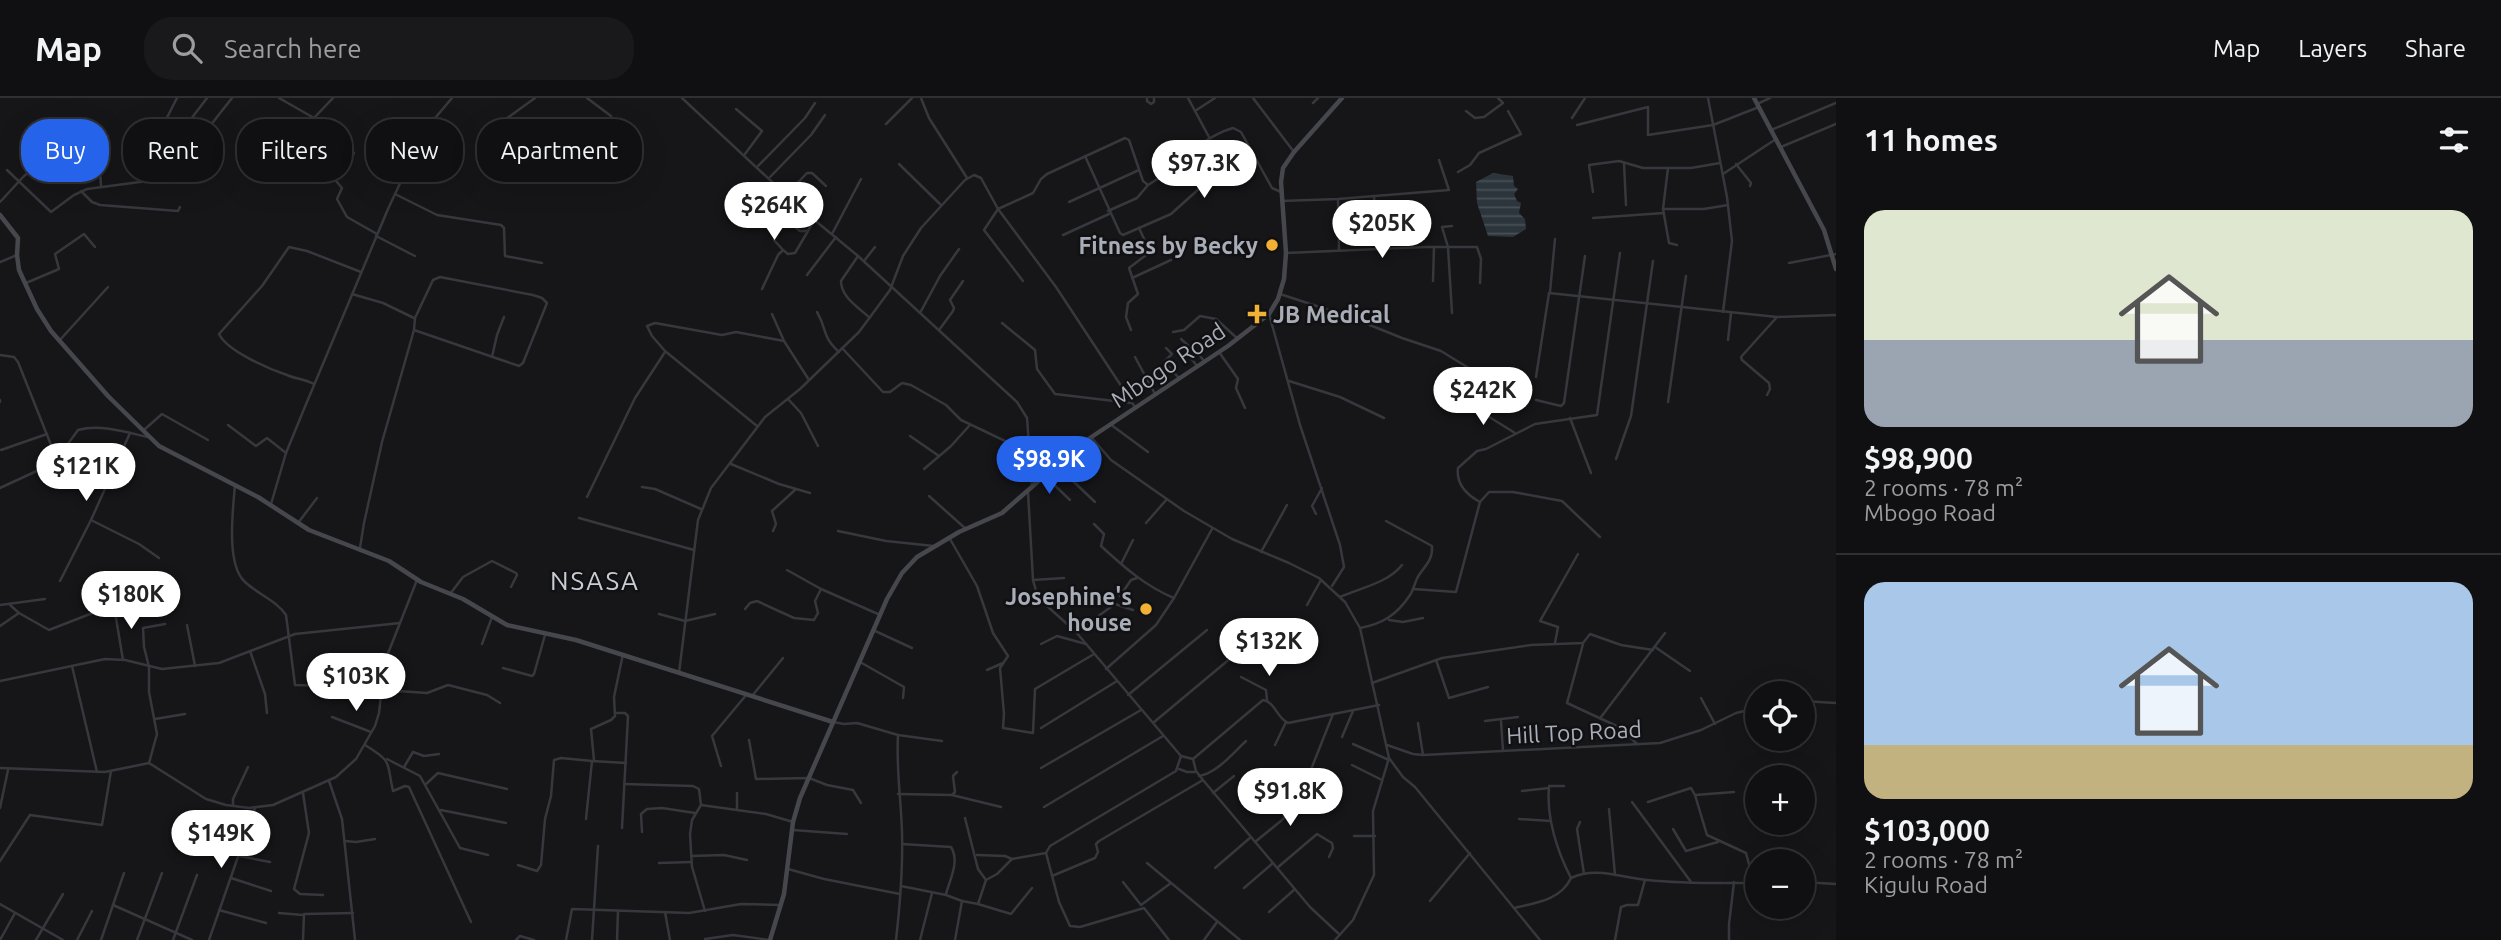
<!DOCTYPE html>
<meta charset="utf-8">
<style>
body{margin:0;font-family:Ubuntu,sans-serif;background:#19191b;color:#f1f3f6;height:100vh;display:flex;flex-direction:column;font-size:26px;white-space:nowrap}
*{box-sizing:border-box;margin:0}
p{font-size:23px;color:#9c9d9f}
.icon{flex:none;width:38px;height:38px;fill:none;stroke:currentColor;stroke-width:2;stroke-linecap:round;stroke-linejoin:round}
.map{position:relative;flex:1;overflow:hidden}
.drawer{display:flex;flex-direction:column;background:#101012;width:665px}
.drawer>*{flex:none}
.hud{position:absolute;left:21px;top:21px;width:665px;height:63px;display:flex;gap:14px}
.fabs{position:absolute;left:1745px;top:583px;display:grid;gap:14px}
.fabs a{display:grid;place-items:center;width:70px;height:70px;border-radius:50%;background:#101012;box-shadow:0 7px 28px #0002,0 0 0 2px #303032;font-size:35px}
.price{position:absolute;translate:-50% -60px;padding:0 16px;border-radius:24px;background:#fff;color:#222;font-size:23px;line-height:46px;filter:drop-shadow(0 2px 4px #0008)}
.price::after{content:'';position:absolute;left:50%;top:42px;width:21px;height:16px;margin-left:-10px;background:inherit;clip-path:polygon(0 0,100% 0,50% 100%)}
.price.on{background:#2563eb;color:#fff}
ul{padding:0;list-style:none}
li{display:grid;align-content:center;gap:14px;height:371px;padding:0 28px}
li+li{border-top:2px solid #303032}
li span{display:grid;place-items:center;height:217px;border-radius:21px;color:#555}
li>.icon{margin-inline-start:auto}
span .icon{width:126px;height:126px;fill:#fffc;stroke-width:1}
li b{font-size:30px}
h2{display:flex;justify-content:space-between;align-items:center;height:84px;padding:0 28px;font-size:30px}
.tag{padding:0 24px;border-radius:28px;background:#101012;box-shadow:0 7px 28px #0002,0 0 0 2px #303032;font-size:24px;line-height:63px}
.tag.on{background:#2563eb;color:#fff}
header{display:flex;align-items:center;gap:42px;box-sizing:border-box;height:98px;padding:0 35px;background:#101012;border-bottom:2px solid #303032}
header strong{font-size:33px}
nav{display:flex;gap:38px;margin-inline-start:auto;font-size:24px}
.search{width:490px;height:63px;background:#19191b;display:flex;align-items:center;gap:18px;box-sizing:border-box;padding:0 24px;border-radius:28px;color:#9c9d9f;font-size:26px}
main{display:flex;flex:1;min-height:0}
.map>svg:first-child{display:block}
.water{fill:url(#water-rules)}
.lines{fill:none;stroke-linecap:round;stroke-linejoin:round}
.street{stroke:#37383d;stroke-width:2.5}
.secondary{stroke:#45474d;stroke-width:4.5}
.poi-dot{fill:#f2b134;stroke:#111113;stroke-width:2.5}
.labels{text-anchor:middle;dominant-baseline:central;stroke-width:5;stroke-linejoin:round;paint-order:stroke}
.poi-label{font-size:23px;font-weight:bold;fill:#a8adb8;stroke:#111113;text-anchor:end}
.street-label{font-size:23px;fill:#a8adb8;stroke:#111113}
.quarter-label{font-size:26px;letter-spacing:2px;fill:#c9ccd4;stroke:#111113}
</style>
<header>
<strong>Map</strong>
<div class="search"><svg class="icon" aria-label="search" viewBox="0 0 24 24"><circle cx="10" cy="10" r="6"/><path d="M15 15l6 6"/></svg>Search here</div>
<nav><a>Map</a><a>Layers</a><a>Share</a></nav>
</header>
<main>
<div class="map">
<svg width="1836" height="842" viewBox="0 0 1836 842">
<defs>
<pattern id="water-rules" width="6" height="5" patternUnits="userSpaceOnUse" patternTransform="scale(1.75)"><rect width="6" height="5" fill="#2c353c"/><path d="M0 2.5h6" fill="none" stroke="#485056"/></pattern>
</defs>
<rect width="100%" height="100%" fill="#161618"/>
<polygon class="water" points="1493,75 1513,78 1514,88 1518,91 1514,96 1517,103 1521,105 1519,115 1525,121 1526,131 1513,139 1488,138 1477,105 1476,84"/>
<g class="lines">
<g class="street">
<polyline points="279,0 314,20 333,0"/>
<polyline points="587,0 611,18"/>
<polyline points="682,0 800,110 858,158 1017,304 1027,320 1032,389"/>
<polyline points="921,0 929,20 967,80"/>
<polyline points="1147,0 1147,3 1151,6 1154,4 1154,0"/>
<polyline points="1188,0 1209,39"/>
<polyline points="1253,0 1294,54"/>
<polyline points="1708,0 1727,99 1732,143 1723,214"/>
<polyline points="1313,5 1318,0"/>
<polyline points="1757,6 1770,0"/>
<polyline points="736,11 762,33 745,56"/>
<polyline points="1195,13 1215,0"/>
<polyline points="1466,13 1475,20 1484,19 1503,5 1498,0"/>
<polyline points="314,20 308,44 298,63 327,72 342,90 337,101 347,119 377,136"/>
<polyline points="1572,20 1585,0"/>
<polyline points="886,26 912,0"/>
<polyline points="314,27 345,45 354,55 353,57"/>
<polyline points="1577,27 1648,9 1648,37 1713,27 1759,9"/>
<polyline points="1771,32 1836,5"/>
<polyline points="159,38 175,42"/>
<polyline points="481,39 535,0"/>
<polyline points="195,47 232,0"/>
<polyline points="1781,49 1836,26"/>
<polyline points="1085,58 1120,135 1123,137 1139,130 1150,154 1129,170 1138,196 1128,205 1126,219 1131,232"/>
<polyline points="263,62 265,81 289,80 298,63"/>
<polyline points="1624,65 1626,107"/>
<polyline points="899,66 941,107"/>
<polyline points="1736,66 1751,85 1750,88"/>
<polyline points="758,68 805,20 815,5"/>
<polyline points="1668,70 1663,111 1669,145 1677,147"/>
<polyline points="7,72 51,114 74,97 87,91 170,80 173,76 175,42 207,0"/>
<polyline points="1458,74 1470,67 1479,55 1521,36 1508,13"/>
<polyline points="1723,76 1776,41"/>
<polyline points="770,79 811,37 825,17"/>
<polyline points="155,80 152,49 177,0"/>
<polyline points="81,93 92,104 100,107 178,113 180,109"/>
<polyline points="749,93 800,133 808,133"/>
<polyline points="1593,94 1589,67 1619,63 1643,70 1691,70 1720,65"/>
<polyline points="395,96 437,117 501,127 504,130 505,158 542,165"/>
<polyline points="787,96 807,75 812,75 826,88"/>
<polyline points="1374,98 1377,151"/>
<polyline points="1338,101 1339,152"/>
<polyline points="1281,103 1338,101 1449,92 1439,62"/>
<polyline points="0,104 24,78 36,69 99,60 101,88"/>
<polyline points="1069,104 1139,72"/>
<polyline points="1663,111 1704,111 1728,107"/>
<polyline points="1108,113 1137,100 1148,87"/>
<polyline points="1593,120 1664,115"/>
<polyline points="1139,130 1171,116 1211,80 1212,78 1191,52"/>
<polyline points="832,136 861,81"/>
<polyline points="1063,137 1109,116"/>
<polyline points="376,138 415,158"/>
<polyline points="774,142 783,152"/>
<polyline points="1286,155 1425,149 1477,149 1481,161 1480,185"/>
<path d="M858 158 841 183C841 199 858 209 870 220"/>
<polyline points="864,163 875,149"/>
<polyline points="0,164 17,157"/>
<polyline points="1789,165 1836,156"/>
<polyline points="807,177 836,139"/>
<polyline points="1132,180 1171,162"/>
<polyline points="1023,183 984,132 998,111 1056,189 1135,309"/>
<polyline points="1433,183 1434,149"/>
<polyline points="26,185 59,171 55,156 84,136 95,149"/>
<polyline points="762,191 778,157 783,152 788,156 795,155 815,121"/>
<polyline points="1550,194 1555,141"/>
<polyline points="352,196 383,205 414,220"/>
<polyline points="1280,196 1350,219 1402,240 1441,253 1493,285"/>
<path d="M817 214C828 233 821 237 839 254"/>
<polyline points="920,215 940,178 959,151"/>
<polyline points="1452,215 1448,149 1442,129 1452,128"/>
<polyline points="772,216 784,243 809,282"/>
<polyline points="1269,216 1300,327 1340,447 1344,469 1332,488"/>
<polyline points="1002,225 1035,252 1037,271 1055,296 1131,305"/>
<polyline points="939,232 953,213 954,210 950,202 963,183"/>
<polyline points="1173,234 1184,232 1200,218 1216,221 1238,241"/>
<polyline points="1181,241 1192,251"/>
<polyline points="1728,242 1731,215"/>
<polyline points="59,243 108,189"/>
<polyline points="842,250 883,294 890,294 902,285 911,287 946,307 961,322 1028,354"/>
<polyline points="1166,250 1172,256 1164,264 1179,280"/>
<polyline points="1219,254 1238,281 1236,290 1245,310"/>
<polyline points="0,257 14,259 18,264 57,362"/>
<polyline points="492,259 497,237 504,219"/>
<polyline points="1135,259 1155,296"/>
<polyline points="1197,268 1187,255 1193,249 1204,263"/>
<polyline points="1536,279 1549,195 1777,219 1836,217"/>
<polyline points="1289,283 1340,299 1384,320"/>
<path d="M314 286C304 281 296 281 287 277 269 271 227 253 219 236L262 188 289 149 307 153 361 174"/>
<polyline points="1767,297 1770,291 1769,285 1742,262 1741,259 1777,219"/>
<polyline points="788,301 801,315 818,348"/>
<polyline points="0,302 0,304"/>
<polyline points="1462,302 1515,335"/>
<polyline points="1536,302 1561,308 1564,305 1585,158"/>
<polyline points="1668,304 1686,178"/>
<polyline points="1570,320 1591,375"/>
<polyline points="1110,326 1148,354"/>
<polyline points="228,327 256,348 267,340 286,355"/>
<polyline points="757,328 665,253 652,238 647,228 655,225 722,237 736,234 784,243"/>
<polyline points="145,331 162,316 208,342"/>
<polyline points="910,338 939,358"/>
<polyline points="1091,339 1111,362 1184,413 1232,441 1289,465 1319,480 1345,504 1360,530 1389,660 1373,713 1374,777 1353,822 1335,842"/>
<polyline points="1,352 47,336"/>
<polyline points="1616,361 1631,318 1653,163"/>
<polyline points="731,366 779,386 810,395"/>
<polyline points="1056,367 1095,404"/>
<polyline points="924,371 951,348 970,327"/>
<polyline points="1044,377 1070,402"/>
<path d="M235 387C233 411 226 465 244 483 257 496 276 502 286 517L295 587 326 588"/>
<polyline points="642,389 655,391 701,411"/>
<path d="M0 390 54 365 78 332C100 326 126 334 147 339"/>
<polyline points="1028,394 1033,482 1038,500 1076,534 1181,658 1193,661 1196,673 1203,682 1310,809 1340,837"/>
<polyline points="929,398 966,431"/>
<polyline points="587,399 635,300 665,254"/>
<path d="M1480 404C1467 397 1456 386 1458 370L1477 353 1486 351 1535 326 1597 317 1620 155"/>
<polyline points="271,406 286,355 304,311 388,111 425,32 452,0"/>
<polyline points="1316,416 1312,408 1322,390"/>
<polyline points="579,420 694,452"/>
<polyline points="91,422 139,446 159,460"/>
<polyline points="298,425 317,400"/>
<polyline points="1146,425 1167,401"/>
<path d="M1094 426 1104 436 1101 448C1124 469 1145 488 1174 500"/>
<polyline points="773,433 776,426 772,413 796,391"/>
<polyline points="838,433 886,443 934,448"/>
<polyline points="950,441 977,488 993,535 1008,558 1000,570 1004,616 1003,630 1033,635 1035,591 1094,556"/>
<polyline points="360,450 364,425 382,344 414,232 415,220 433,182 440,179 533,197 542,200 547,205 523,265 519,268 414,232"/>
<polyline points="1261,454 1287,407"/>
<polyline points="1121,466 1133,442"/>
<polyline points="787,472 821,491 878,516"/>
<polyline points="1033,482 1064,480"/>
<polyline points="60,483 91,422 130,335"/>
<polyline points="1413,491 1456,494 1480,404 1489,394 1513,394 1562,403 1600,439"/>
<polyline points="450,496 463,479 492,463 516,475 517,477 511,489"/>
<polyline points="1120,498 1131,482 1137,480"/>
<path d="M1340 499C1360 490 1388 485 1402 467"/>
<polyline points="0,507 45,501"/>
<polyline points="10,507 19,515 49,532 131,500 147,496"/>
<polyline points="1307,507 1321,482"/>
<polyline points="114,508 123,562"/>
<polyline points="745,511 750,505 757,503 794,520 814,522 818,515 815,503 821,491"/>
<polyline points="659,516 685,523 715,516"/>
<polyline points="1389,522 1403,524 1423,520"/>
<polyline points="187,527 195,568"/>
<polyline points="0,528 19,515"/>
<path d="M1360 530C1382 526 1397 517 1410 497 1414 491 1415 483 1419 477 1426 467 1433 461 1432 448L1386 423"/>
<polyline points="873,532 912,550"/>
<polyline points="1076,534 1115,506 1133,512"/>
<polyline points="1555,545 1558,529 1540,523 1578,456"/>
<polyline points="482,546 492,519"/>
<polyline points="1041,546 1057,538 1086,546"/>
<polyline points="1583,546 1567,605 1621,630 1637,646"/>
<polyline points="1655,549 1690,573"/>
<polyline points="250,553 265,596 267,615"/>
<polyline points="1436,562 1449,600 1488,589"/>
<polyline points="860,564 904,589 903,600"/>
<polyline points="72,568 97,674"/>
<polyline points="503,570 532,578 534,576 545,537"/>
<polyline points="1106,571 1156,527 1174,500 1212,431"/>
<polyline points="987,572 1003,565"/>
<path d="M679 575 698 422 711 390 765 319 800 291 859 234 890 192 903 158 921 130 965 82 974 77 981 80 998 111 1033 95 1041 81 1047 76 1125 40 1129 42 1143 83 1148 87C1178 70 1198 40 1233 30L1241 34 1272 90 1281 94"/>
<polyline points="1241,579 1266,592 1267,602"/>
<polyline points="0,583 105,561 125,562 162,571 219,565 295,536 400,525"/>
<polyline points="1372,585 1442,560 1531,547 1583,545 1590,536 1621,547 1653,552"/>
<polyline points="383,592 427,595 448,587 487,597 500,605"/>
<polyline points="1128,597 1207,532"/>
<polyline points="752,598 783,560"/>
<polyline points="1701,600 1715,626"/>
<polyline points="1802,603 1836,605"/>
<polyline points="616,615 625,615 628,618 622,730"/>
<polyline points="332,619 371,634"/>
<polyline points="1601,619 1665,535"/>
<polyline points="155,621 185,616"/>
<polyline points="1485,623 1518,619"/>
<polyline points="1501,623 1503,653"/>
<polyline points="833,624 844,626 857,625 898,637 942,643"/>
<polyline points="1153,625 1232,559"/>
<polyline points="1418,625 1423,657"/>
<polyline points="1041,630 1117,583"/>
<polyline points="1342,639 1353,613"/>
<polyline points="749,642 756,681 809,680 827,687 853,692 861,705"/>
<polyline points="1353,646 1389,662"/>
<path d="M365 647C394 665 386 663 393 693L405 688 409 689 471 824"/>
<polyline points="1275,647 1286,624"/>
<polyline points="1387,647 1413,656 1423,657 1660,645 1701,632 1736,615 1757,610"/>
<polyline points="1389,660 1403,679 1415,689 1540,842"/>
<polyline points="387,661 420,678 460,750 488,757"/>
<path d="M1193 661 1263 602C1275 604 1277 620 1288 625L1379 607"/>
<polyline points="594,662 591,631 611,622 615,618 614,599 623,556"/>
<polyline points="149,665 157,636 149,594 149,569 144,549 143,530 165,526"/>
<polyline points="1352,667 1382,682"/>
<polyline points="721,668 712,638 747,596"/>
<polyline points="404,669 413,654 424,658 439,656"/>
<polyline points="0,670 105,674 149,665 206,701 226,707 249,710 273,707 336,679 356,661 375,628 379,615 385,563 417,482"/>
<polyline points="1041,670 1141,612"/>
<polyline points="1179,671 1187,674 1195,674"/>
<polyline points="1310,674 1333,616"/>
<path d="M1199 678C1217 675 1233 655 1246 643"/>
<polyline points="329,683 342,721 355,842"/>
<polyline points="426,686 438,675 507,691"/>
<polyline points="624,686 693,688 699,691 701,707 692,722 690,736 692,769 705,813"/>
<path d="M1564 688H1549C1546 719 1557 753 1571 780"/>
<polyline points="1522,693 1549,690"/>
<polyline points="303,695 309,735 294,791 300,796 323,797"/>
<polyline points="737,695 737,712"/>
<polyline points="1213,695 1234,678"/>
<polyline points="898,696 952,697 955,694 953,678 957,674"/>
<polyline points="952,697 1001,709"/>
<polyline points="1695,697 1734,694"/>
<polyline points="1632,704 1691,784"/>
<polyline points="1648,704 1691,690 1695,697 1707,737 1746,755 1754,785"/>
<polyline points="701,707 766,716 793,724"/>
<polyline points="233,708 233,701 248,669"/>
<polyline points="1044,709 1163,638"/>
<polyline points="0,710 8,672"/>
<polyline points="1609,711 1615,777"/>
<polyline points="441,712 506,725"/>
<polyline points="965,720 978,771 986,782"/>
<polyline points="586,721 592,663 626,665"/>
<polyline points="1519,721 1551,723"/>
<polyline points="1580,724 1577,731 1584,776"/>
<polyline points="1673,731 1686,753 1718,744"/>
<polyline points="793,732 847,736"/>
<polyline points="642,734 641,716 647,711 662,710 695,715"/>
<polyline points="1354,738 1375,738"/>
<polyline points="345,743 356,744 375,741"/>
<polyline points="1255,744 1282,722 1305,697"/>
<path d="M902 746 951 749C960 763 950 781 946 796"/>
<polyline points="977,757 1005,758 1012,761"/>
<polyline points="239,758 270,764"/>
<polyline points="691,758 724,757 747,762"/>
<polyline points="0,763 30,717 102,727 111,673"/>
<polyline points="659,765 691,764"/>
<polyline points="1147,765 1240,842"/>
<polyline points="518,767 537,773 541,767 545,721 551,698 554,662 561,660 592,663"/>
<polyline points="1215,770 1251,739"/>
<polyline points="1277,770 1317,736 1332,745 1333,750 1329,759"/>
<polyline points="788,771 824,781 900,796"/>
<polyline points="1052,778 1095,760 1098,754 1096,746 1099,743 1203,682"/>
<polyline points="231,780 271,793"/>
<polyline points="1123,784 1141,807"/>
<polyline points="1802,784 1836,786"/>
<polyline points="901,788 946,797 962,803 955,842"/>
<polyline points="1244,790 1273,765"/>
<polyline points="962,803 978,806 986,782 997,776 1012,761 1046,755"/>
<polyline points="1430,803 1470,755"/>
<polyline points="0,806 63,842"/>
<polyline points="978,806 1011,816 1032,790"/>
<polyline points="113,807 124,775"/>
<polyline points="1141,807 1171,785"/>
<path d="M1514 810C1535 805 1561 802 1571 780 1596 768 1622 780 1647 782 1683 786 1721 785 1757 785"/>
<polyline points="219,812 266,825"/>
<polyline points="665,814 670,842"/>
<polyline points="1269,814 1295,791"/>
<polyline points="279,815 303,817"/>
<polyline points="705,841 733,837 770,842"/>
<polyline points="0,842 15,815"/>
<polyline points="36,842 63,796"/>
<polyline points="77,842 92,813"/>
<polyline points="101,842 113,807 192,842"/>
<polyline points="137,842 162,775"/>
<polyline points="173,842 197,777"/>
<polyline points="209,842 255,710"/>
<polyline points="303,842 304,816 353,815"/>
<polyline points="516,842 520,838 534,842"/>
<polyline points="566,842 572,811 689,815 741,806 781,807"/>
<polyline points="592,842 598,748"/>
<polyline points="617,842 618,813"/>
<path d="M896 842C900 807 903 770 902 734 901 701 896 670 898 637"/>
<polyline points="920,842 932,795"/>
<polyline points="1169,842 1144,810 1080,829 1070,828 1059,804 1046,755 1050,748 1176,673 1181,658"/>
<polyline points="1204,842 1217,824"/>
<polyline points="1615,842 1621,809 1627,807 1638,807 1645,782"/>
<polyline points="1729,842 1729,826 1734,784"/>
</g>
<g class="secondary">
<polyline points="1754,0 1824,132 1836,171"/>
<polyline points="0,117 18,140 17,157 19,172 37,211 51,233 108,298 159,348 258,399 309,432 389,463 421,484 463,501 507,527 576,542 833,624"/>
<polyline points="770,842 784,796 793,724 800,700 887,501 902,475 917,459 959,434 1002,415 1081,346 1228,248 1269,216 1278,201 1284,181 1286,155 1281,84 1283,70 1294,54 1342,0"/>
</g>
</g>
<g class="poi-dot">
<circle cx="1272" cy="147" r="7"/>
<path d="M1253.5 205.5h7v7h7v7h-7v7h-7v-7h-7v-7h7z"/>
<circle cx="1146" cy="511" r="7"/>
</g>
<g class="labels">
<g class="poi-label">
<text x="1258" y="147">Fitness by Becky</text>
<text x="1273" y="216" text-anchor="start">JB Medical</text>
<text x="1132" y="498">Josephine's<tspan x="1132" dy="26">house</tspan></text>
</g>
<g class="street-label">
<text transform="translate(1168 267) rotate(-34)">Mbogo Road</text>
<text transform="translate(1574 634) rotate(-3)">Hill Top Road</text>
</g>
<g class="quarter-label">
<text x="595" y="482">NSASA</text>
</g>
</g>
</svg>
<div class="fabs">
<a><svg class="icon" aria-label="locate" viewBox="0 0 24 24"><circle cx="12" cy="12" r="6"/><path d="M12 2v4M12 18v4M2 12h4M18 12h4"/></svg></a>
<a>+</a>
<a>−</a>
</div>
<b class="price" style="left:1204px;top:102px">$97.3K</b>
<b class="price" style="left:774px;top:144px">$264K</b>
<b class="price" style="left:1382px;top:162px">$205K</b>
<b class="price" style="left:1483px;top:329px">$242K</b>
<b class="price on" style="left:1049px;top:398px">$98.9K</b>
<b class="price" style="left:86px;top:405px">$121K</b>
<b class="price" style="left:131px;top:533px">$180K</b>
<b class="price" style="left:1269px;top:580px">$132K</b>
<b class="price" style="left:356px;top:615px">$103K</b>
<b class="price" style="left:1290px;top:730px">$91.8K</b>
<b class="price" style="left:221px;top:772px">$149K</b>
<div class="hud">
<a class="tag on">Buy</a>
<a class="tag">Rent</a>
<a class="tag">Filters</a>
<a class="tag">New</a>
<a class="tag">Apartment</a>
</div>
</div>
<section class="drawer">
<h2>11 homes<svg class="icon" aria-label="filters" viewBox="0 0 24 24"><path d="M4 7h16M4 17h16"/><circle cx="9" cy="7" r="2"/><circle cx="15" cy="17" r="2"/></svg></h2>
<ul>
<li><span style="background:linear-gradient(#dfe7d0 60%,#9aa5b1 0)"><svg class="icon" aria-label="home" viewBox="0 0 24 24"><path d="M3 11l9-7 9 7M6 9v11h12V9"/></svg></span><div><b>$98,900</b><p>2 rooms · 78 m²</p><p>Mbogo Road</p></div></li>
<li><span style="background:linear-gradient(#a9c7e8 75%,#c2b280 0)"><svg class="icon" aria-label="home" viewBox="0 0 24 24"><path d="M3 11l9-7 9 7M6 9v11h12V9"/></svg></span><div><b>$103,000</b><p>2 rooms · 78 m²</p><p>Kigulu Road</p></div></li>
</ul>
</section>
</main>
